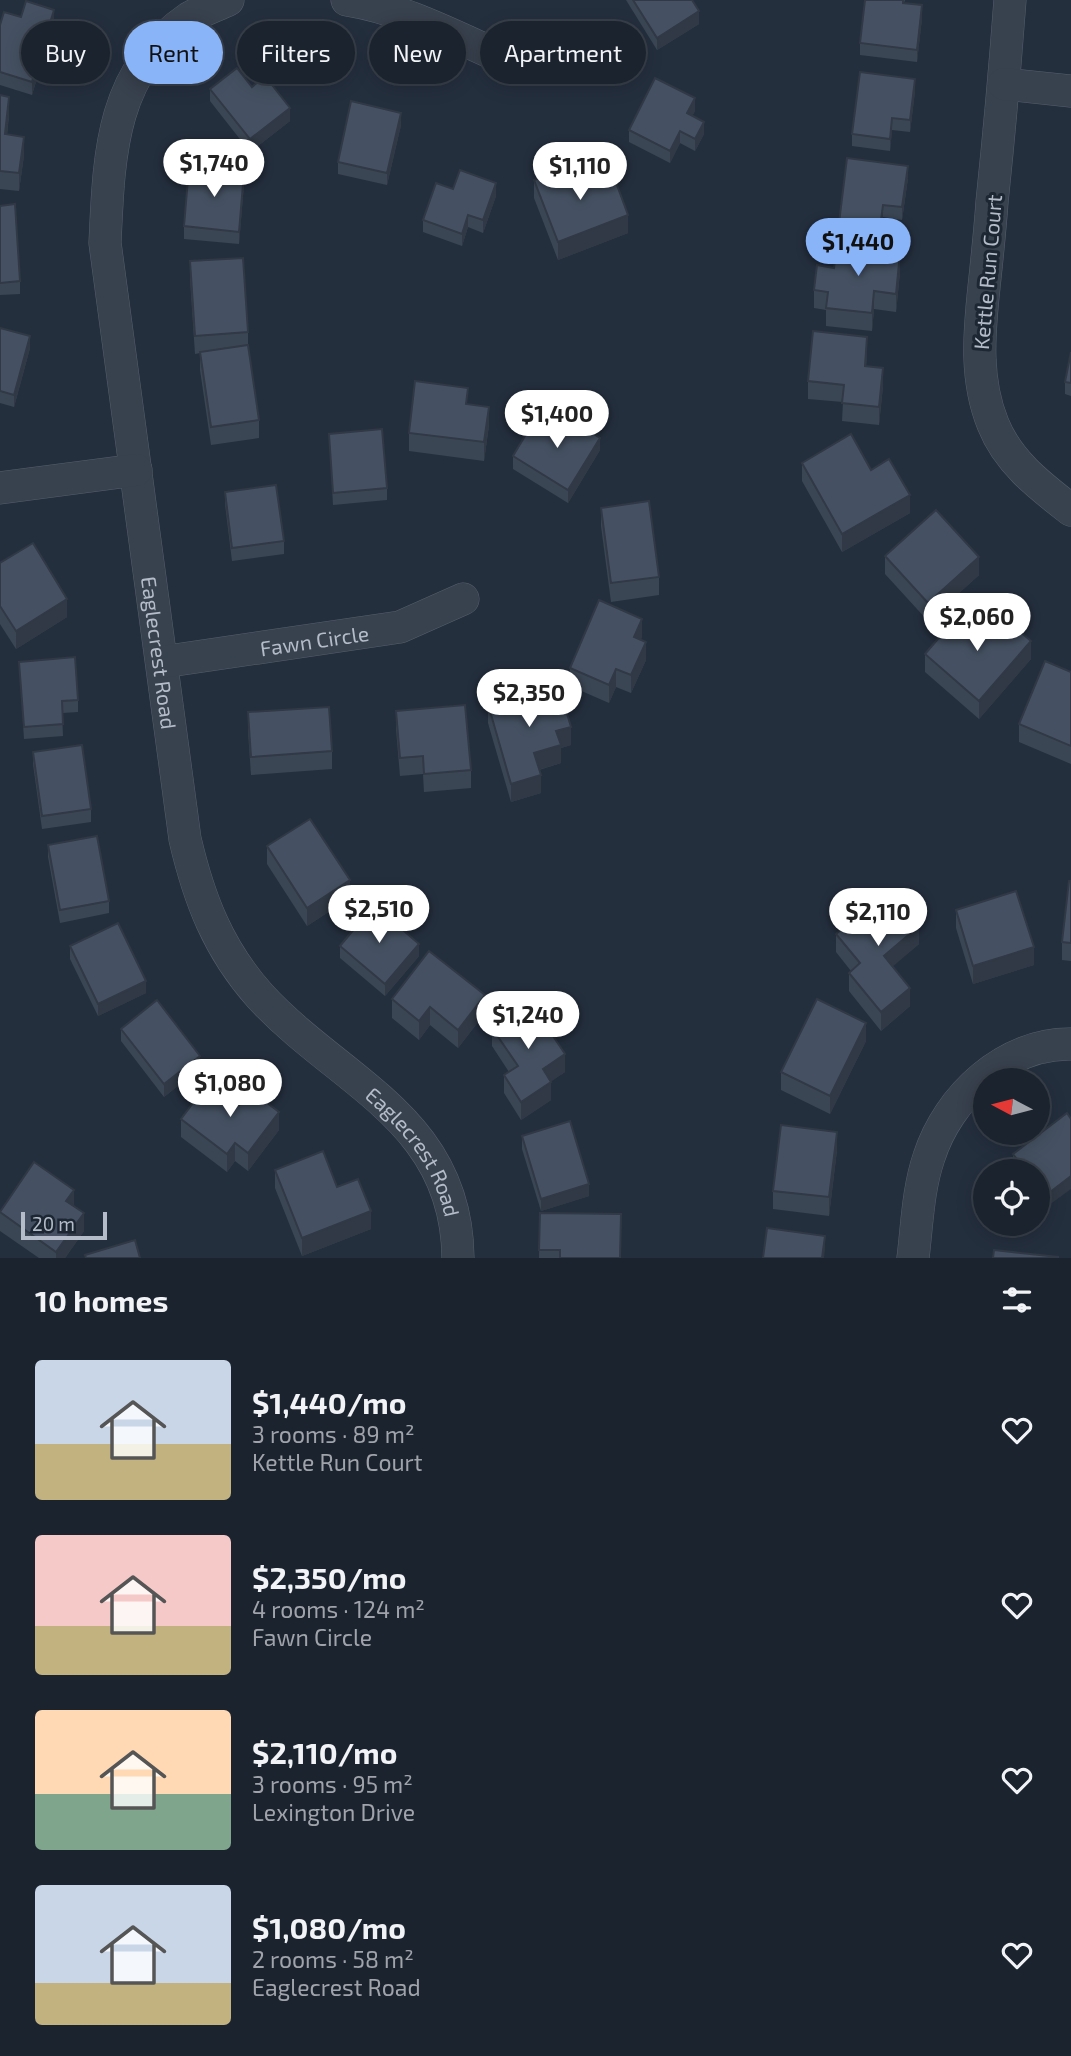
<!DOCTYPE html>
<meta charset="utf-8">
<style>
body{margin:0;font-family:"Exo 2",sans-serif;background:#242b36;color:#f1f3f6;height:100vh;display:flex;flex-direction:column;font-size:26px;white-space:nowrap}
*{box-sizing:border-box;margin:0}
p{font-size:23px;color:#a0a4aa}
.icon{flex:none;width:38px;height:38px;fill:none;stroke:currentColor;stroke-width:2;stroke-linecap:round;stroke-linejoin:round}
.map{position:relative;height:1258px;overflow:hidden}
.details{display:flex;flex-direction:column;background:#1b232e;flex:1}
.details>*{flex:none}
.banner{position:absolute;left:21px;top:21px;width:700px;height:63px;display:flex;gap:14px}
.needle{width:46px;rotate:277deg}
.controls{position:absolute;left:973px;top:1068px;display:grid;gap:14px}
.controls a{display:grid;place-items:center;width:77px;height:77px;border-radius:50%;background:#1b232e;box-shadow:0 4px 18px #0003,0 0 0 2px #39404a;font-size:35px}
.scale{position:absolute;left:21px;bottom:18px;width:86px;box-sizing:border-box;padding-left:7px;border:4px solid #b4bcc9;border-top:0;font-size:19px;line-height:24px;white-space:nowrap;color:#b4bcc9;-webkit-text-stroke:5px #1d2633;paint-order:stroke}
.price{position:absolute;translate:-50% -60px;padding:0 16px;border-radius:24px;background:#fff;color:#222;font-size:23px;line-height:46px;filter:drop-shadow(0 2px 4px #0008)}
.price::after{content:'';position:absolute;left:50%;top:42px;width:21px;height:16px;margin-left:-10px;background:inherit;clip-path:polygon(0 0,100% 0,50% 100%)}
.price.active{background:#8ab4f8;color:#111}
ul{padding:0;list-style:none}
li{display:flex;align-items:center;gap:21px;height:175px;padding:0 35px}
li span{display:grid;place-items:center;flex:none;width:196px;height:140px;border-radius:7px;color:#555}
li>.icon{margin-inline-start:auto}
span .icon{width:84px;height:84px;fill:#fffc;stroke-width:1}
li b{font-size:30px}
h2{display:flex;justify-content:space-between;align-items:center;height:84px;padding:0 35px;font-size:30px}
.tag{padding:0 24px;border-radius:32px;background:#1b232e;box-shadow:0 4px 18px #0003,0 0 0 2px #39404a;font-size:24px;line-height:63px}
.tag.active{background:#8ab4f8;color:#111}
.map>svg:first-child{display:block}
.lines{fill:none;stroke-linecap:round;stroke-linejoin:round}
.minor-casing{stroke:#565f6c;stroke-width:33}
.minor{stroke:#38414e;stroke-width:32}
.wall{fill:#3b4654}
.shaded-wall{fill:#303945}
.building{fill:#455162;stroke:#303945;stroke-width:2}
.labels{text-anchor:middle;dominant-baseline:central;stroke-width:6;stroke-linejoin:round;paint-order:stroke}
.street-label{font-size:21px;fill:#b4bcc9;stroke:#1d2633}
</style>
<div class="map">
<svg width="1071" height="1258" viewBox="0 0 1071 1258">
<rect width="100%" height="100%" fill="#242f3e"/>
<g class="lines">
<g class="minor-casing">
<g id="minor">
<path id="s1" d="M228 0C215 6 201 11 189 18 110 72 109 157 105 243L185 839C199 899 218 949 260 996 340 1083 457 1119 458 1258"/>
<path d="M347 0C404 9 457 38 510 61"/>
<path d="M1010 0C1005 68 999 135 992 202 990 231 987 259 984 287 979 334 975 380 993 424 1008 462 1040 486 1071 510"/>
<polyline points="1004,84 1071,91"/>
<polyline points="0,488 136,470"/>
<path id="s2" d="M162 662 400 627 463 599"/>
<path d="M913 1258C917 1225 918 1189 929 1157 948 1097 1006 1043 1071 1044"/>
</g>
</g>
<use href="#minor" class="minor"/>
</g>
<g class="wall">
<polygon points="626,0 692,0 699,24 657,50"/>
<polygon points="865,0 905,0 904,3 922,18 917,62 860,55 860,43"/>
<polygon points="21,17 54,22 32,95 0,85 0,25"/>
<polygon points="252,87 290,121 250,152 210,101 210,89"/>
<polygon points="915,91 910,132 892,130 890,151 852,146 852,134"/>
<polygon points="0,95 9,115 7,135 24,155 19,191 0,189"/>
<polygon points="695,111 692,116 704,134 695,151 680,143 670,163 629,142 629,130"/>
<polygon points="401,125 387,185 338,174 338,162"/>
<polygon points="908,178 902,220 883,217 880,241 839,236 839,223"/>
<polygon points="534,180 571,185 628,233 558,260 534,198"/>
<polygon points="244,184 239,244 184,239 184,226"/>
<polygon points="453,189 496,196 483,233 468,227 462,246 423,232 423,220"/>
<polygon points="0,206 20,281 20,294 0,295"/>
<polygon points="190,261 248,332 248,346 259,420 259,438 211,445 200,370 200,353 195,354 190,279"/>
<polygon points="834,268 900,272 896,312 874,309 872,331 826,326 826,310 814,308 814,290"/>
<polygon points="0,328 30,348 14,407 0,403"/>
<polygon points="1071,352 1071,396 1065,394 1065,382"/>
<polygon points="867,355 866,366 883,386 879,425 842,421 843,402 808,399 808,381"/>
<polygon points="489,425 484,461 409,451 409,433"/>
<polygon points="551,431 600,450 568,503 513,469 513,456"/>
<polygon points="329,434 387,488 387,500 333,505"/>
<polygon points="802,463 910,513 842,552 802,481"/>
<polygon points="225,492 284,541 284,554 232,561 225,504"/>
<polygon points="601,508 659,577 659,595 611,602 601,526"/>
<polygon points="885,556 979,575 928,621 885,574"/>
<polygon points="0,563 67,617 16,649 0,624"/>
<polygon points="987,634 1031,659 979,719 925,672 925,654"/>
<polygon points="642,637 641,639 646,660 631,693 616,687 609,703 570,686 570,668"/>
<polygon points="19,662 78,700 78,712 62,713 63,736 24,739"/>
<polygon points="1071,672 1071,764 1019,742 1019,724"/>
<polygon points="488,704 571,745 561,748 561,763 539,770 541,793 511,802 488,723"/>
<polygon points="396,711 471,770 471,788 424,792 423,774 400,776 396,729"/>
<polygon points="248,712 332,751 332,769 251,775 248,731"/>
<polygon points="33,752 91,809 91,822 42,829 33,764"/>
<polygon points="48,845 109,901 109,913 60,923 48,857"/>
<polygon points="267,846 350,898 307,926 267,864"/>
<polygon points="1071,881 1071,961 1062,960 1062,942"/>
<polygon points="956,910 1034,965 973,984 956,928"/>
<polygon points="836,934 919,944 892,966 910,1006 881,1031 849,991 849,973 851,971 836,952"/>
<polygon points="70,946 146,993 98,1016 70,959"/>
<polygon points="340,946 419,956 385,996 340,958"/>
<polygon points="392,999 485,1013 458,1048 430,1025 419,1040 392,1018"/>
<polygon points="492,1028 565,1072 551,1081 551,1100 521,1120 504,1093 504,1075 509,1072 492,1046"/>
<polygon points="121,1029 200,1068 164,1097 121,1041"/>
<polygon points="866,1041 830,1114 781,1090 781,1072"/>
<polygon points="239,1105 279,1130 248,1171 235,1161 227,1172 181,1137 181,1119"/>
<polygon points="1071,1119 1045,1208 1038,1199 1038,1171 1017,1171 1013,1166 1013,1154"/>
<polygon points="522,1136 589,1196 541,1211 522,1149"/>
<polygon points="837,1150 829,1216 773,1209 773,1191"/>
<polygon points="275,1170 337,1187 371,1229 302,1256 275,1188"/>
<polygon points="74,1206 84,1231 65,1258 39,1258 0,1231 0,1211"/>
<polygon points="540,1213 621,1258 539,1258"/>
</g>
<g class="shaded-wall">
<polygon points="922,5 922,18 917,62 917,50"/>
<polygon points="54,10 54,22 32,95 32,82"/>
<polygon points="699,11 699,24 657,50 657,38"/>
<polygon points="915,79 915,91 910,132 910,120"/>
<polygon points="9,97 9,115 5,152 5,134"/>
<polygon points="695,98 695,111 687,126 687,113"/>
<polygon points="290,108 290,121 250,152 250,139"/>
<polygon points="401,113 401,125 387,185 387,173"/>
<polygon points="892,118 892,130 890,151 890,139"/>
<polygon points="704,122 704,134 695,151 695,139"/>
<polygon points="680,131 680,143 670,163 670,151"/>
<polygon points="24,137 24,155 19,191 19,173"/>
<polygon points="908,166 908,178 902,220 902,207"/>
<polygon points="244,172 244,184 239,244 239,232"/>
<polygon points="496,183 496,196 483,233 483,220"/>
<polygon points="883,205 883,217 880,241 880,228"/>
<polygon points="468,215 468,227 462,246 462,234"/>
<polygon points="628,215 628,233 558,260 558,242"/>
<polygon points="900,253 900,272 896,312 896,294"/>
<polygon points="874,291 874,309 872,331 872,313"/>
<polygon points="30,336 30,348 14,407 14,395"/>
<polygon points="867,337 867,355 865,384 865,366"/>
<polygon points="883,368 883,386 879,425 879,407"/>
<polygon points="489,407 489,425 484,461 484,442"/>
<polygon points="600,438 600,450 568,503 568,490"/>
<polygon points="910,495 910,513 842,552 842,534"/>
<polygon points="979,557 979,575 928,621 928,603"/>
<polygon points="67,599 67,617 16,649 16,631"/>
<polygon points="642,619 642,637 634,655 634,637"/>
<polygon points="1031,641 1031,659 979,719 979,701"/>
<polygon points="646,642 646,660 631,693 631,675"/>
<polygon points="616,669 616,687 609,703 609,685"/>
<polygon points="571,727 571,745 561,748 561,763 534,771 534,753 556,731"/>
<polygon points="541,775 541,793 511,802 511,784"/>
<polygon points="350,880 350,898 307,926 307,908"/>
<polygon points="919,926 919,944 884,974 884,956"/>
<polygon points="419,944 419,956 385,996 385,984"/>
<polygon points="1034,947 1034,965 973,984 973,966"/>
<polygon points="146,981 146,993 98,1016 98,1004"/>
<polygon points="910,988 910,1006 881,1031 881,1012"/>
<polygon points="485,995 485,1013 458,1048 458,1030"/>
<polygon points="430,1007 430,1025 419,1040 419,1021"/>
<polygon points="866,1023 866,1041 830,1114 830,1096"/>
<polygon points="565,1054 565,1072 543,1087 543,1069"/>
<polygon points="200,1056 200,1068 164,1097 164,1084"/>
<polygon points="551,1082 551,1100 521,1120 521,1102"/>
<polygon points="279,1112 279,1130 248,1171 248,1153"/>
<polygon points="837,1132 837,1150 829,1216 829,1197"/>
<polygon points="235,1143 235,1161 227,1172 227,1154"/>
<polygon points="1071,1176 1071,1189 1045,1208 1045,1196"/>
<polygon points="589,1184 589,1196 541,1211 541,1199"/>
<polygon points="74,1190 74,1208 66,1201"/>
<polygon points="371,1211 371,1229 302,1256 302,1238"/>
<polygon points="84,1213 84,1231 65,1258 56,1258 56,1252"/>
<polygon points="825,1236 825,1248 824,1258 822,1258"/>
</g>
<g class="building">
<polygon points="633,0 692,0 699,11 657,38"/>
<polygon points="865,0 903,0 903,3 922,5 917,50 860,43"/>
<polygon points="26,1 54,10 32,82 0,72 0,25 4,12 21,17"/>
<polygon points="237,68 252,87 265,76 290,108 250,139 210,89"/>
<polygon points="860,72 915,79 910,120 892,118 890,139 852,134"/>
<polygon points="655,78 695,98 687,113 704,122 695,139 680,131 670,151 629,130"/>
<polygon points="0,95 9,97 5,134 24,137 19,173 0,171"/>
<polygon points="351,101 401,113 387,173 338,162"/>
<polygon points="847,158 908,166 902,207 883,205 880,228 839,223"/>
<polygon points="189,167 244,172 239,232 184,226"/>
<polygon points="565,168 571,185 611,169 628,215 558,242 534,180"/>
<polygon points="460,170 496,183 483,220 468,215 462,234 423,220 436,183 453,189"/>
<polygon points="15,204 20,281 0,283 0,206"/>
<polygon points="837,246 900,253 896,294 874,291 872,313 826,308 828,292 814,290 817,265 834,268"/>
<polygon points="243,258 248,332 195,336 190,261"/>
<polygon points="0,328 30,336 14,395 0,391"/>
<polygon points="813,331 867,337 865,366 883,368 879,407 842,403 844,385 808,381"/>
<polygon points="248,345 259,420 211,427 200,352"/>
<polygon points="1071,352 1071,383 1065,382"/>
<polygon points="415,381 468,388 466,404 489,407 484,442 409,433"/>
<polygon points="561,414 600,438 568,490 513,456 534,421 551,431"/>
<polygon points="382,429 387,488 333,493 329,434"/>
<polygon points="851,434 871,470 889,459 910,495 842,534 802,463"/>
<polygon points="276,485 284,541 232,548 225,492"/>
<polygon points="649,501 659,577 611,583 601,508"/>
<polygon points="936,510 979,557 928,603 885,556"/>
<polygon points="33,543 67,599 16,631 0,606 0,563"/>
<polygon points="599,600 642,619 634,637 646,642 631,675 616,669 609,685 570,668"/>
<polygon points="961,612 987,634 1002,616 1031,641 979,701 925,654"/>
<polygon points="75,657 78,700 62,701 63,724 24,727 19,662"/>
<polygon points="1045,661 1071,672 1071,746 1019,724"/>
<polygon points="558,683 571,727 556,731 561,745 534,753 541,775 511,784 488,704"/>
<polygon points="465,705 471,770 424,774 423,756 400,758 396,711"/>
<polygon points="329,707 332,751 251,757 248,712"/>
<polygon points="82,745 91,809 42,816 33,752"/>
<polygon points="310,819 350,880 307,908 267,846"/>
<polygon points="97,836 109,901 60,910 48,845"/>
<polygon points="1069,881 1071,881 1071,943 1062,942"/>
<polygon points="888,890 919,926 884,956 910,988 881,1012 849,973 860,963 836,934"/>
<polygon points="1016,891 1034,947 973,966 956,910"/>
<polygon points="374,905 419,944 385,984 340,946"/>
<polygon points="118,923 146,981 98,1004 70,946"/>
<polygon points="429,951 485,995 458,1030 430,1007 419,1021 392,999"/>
<polygon points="817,999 866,1023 830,1096 781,1072"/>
<polygon points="157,1000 200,1056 164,1084 121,1029"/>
<polygon points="531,1003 565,1054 543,1069 551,1082 521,1102 504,1075 518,1066 492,1028"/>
<polygon points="209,1082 239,1105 250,1090 279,1112 248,1153 235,1143 227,1154 181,1119"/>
<polygon points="1067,1113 1071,1119 1071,1176 1045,1196 1038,1187 1038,1171 1026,1171 1013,1154"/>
<polygon points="570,1121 589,1184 541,1199 522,1136"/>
<polygon points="781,1125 837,1132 829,1197 773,1191"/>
<polygon points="323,1151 337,1187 358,1179 371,1211 302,1238 275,1170"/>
<polygon points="34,1162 74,1190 66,1201 84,1213 56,1252 0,1212"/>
<polygon points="540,1213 621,1214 620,1258 560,1258 560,1250 539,1250"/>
<polygon points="767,1228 825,1236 822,1258 763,1258"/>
<polygon points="135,1240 140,1258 86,1258 85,1255"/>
<polygon points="994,1250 1058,1257 1058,1258 993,1258"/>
</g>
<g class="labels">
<g class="street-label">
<text transform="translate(987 272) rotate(-85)">Kettle Run Court</text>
<text stroke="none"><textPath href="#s2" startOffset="154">Fawn Circle</textPath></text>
<text stroke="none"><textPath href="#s1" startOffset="707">Eaglecrest Road</textPath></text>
<text stroke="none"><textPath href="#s1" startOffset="1293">Eaglecrest Road</textPath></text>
</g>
</g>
</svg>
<div class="controls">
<a><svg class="needle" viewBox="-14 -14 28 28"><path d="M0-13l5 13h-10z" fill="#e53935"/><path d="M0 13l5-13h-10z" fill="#a0a4aa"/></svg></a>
<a><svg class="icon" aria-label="locate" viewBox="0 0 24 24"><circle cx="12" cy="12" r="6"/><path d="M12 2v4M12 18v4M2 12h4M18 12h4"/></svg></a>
</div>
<div class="scale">20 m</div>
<b class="price" style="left:214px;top:199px">$1,740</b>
<b class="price" style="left:580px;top:202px">$1,110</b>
<b class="price active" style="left:858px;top:278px">$1,440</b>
<b class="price" style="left:557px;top:450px">$1,400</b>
<b class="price" style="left:977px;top:653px">$2,060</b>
<b class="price" style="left:529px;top:729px">$2,350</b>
<b class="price" style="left:379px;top:945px">$2,510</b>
<b class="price" style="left:878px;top:948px">$2,110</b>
<b class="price" style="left:528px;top:1051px">$1,240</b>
<b class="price" style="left:230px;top:1119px">$1,080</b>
<div class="banner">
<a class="tag">Buy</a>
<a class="tag active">Rent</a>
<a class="tag">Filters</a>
<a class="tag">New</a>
<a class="tag">Apartment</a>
</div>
</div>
<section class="details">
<h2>10 homes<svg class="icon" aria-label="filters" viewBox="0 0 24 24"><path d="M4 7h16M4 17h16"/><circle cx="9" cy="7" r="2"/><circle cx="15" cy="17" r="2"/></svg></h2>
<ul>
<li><span style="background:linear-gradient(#c9d6e8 60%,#c2b280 0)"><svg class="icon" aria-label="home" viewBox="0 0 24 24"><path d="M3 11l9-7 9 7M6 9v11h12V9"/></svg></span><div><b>$1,440/mo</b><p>3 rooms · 89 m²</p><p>Kettle Run Court</p></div><svg class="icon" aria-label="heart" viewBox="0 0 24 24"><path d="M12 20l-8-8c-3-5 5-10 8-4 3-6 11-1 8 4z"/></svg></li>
<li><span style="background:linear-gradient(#f6c9c9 65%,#c2b280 0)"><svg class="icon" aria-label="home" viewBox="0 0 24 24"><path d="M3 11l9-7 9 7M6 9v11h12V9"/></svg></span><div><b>$2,350/mo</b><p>4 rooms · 124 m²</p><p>Fawn Circle</p></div><svg class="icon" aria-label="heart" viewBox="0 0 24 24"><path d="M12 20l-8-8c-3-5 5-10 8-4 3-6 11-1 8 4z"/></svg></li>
<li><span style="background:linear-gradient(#ffd9b3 60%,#7fa58c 0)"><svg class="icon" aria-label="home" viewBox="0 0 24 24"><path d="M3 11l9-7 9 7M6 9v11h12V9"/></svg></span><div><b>$2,110/mo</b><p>3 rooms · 95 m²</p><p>Lexington Drive</p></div><svg class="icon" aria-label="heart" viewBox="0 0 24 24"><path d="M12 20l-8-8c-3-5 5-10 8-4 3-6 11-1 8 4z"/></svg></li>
<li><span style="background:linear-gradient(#c9d6e8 70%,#c2b280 0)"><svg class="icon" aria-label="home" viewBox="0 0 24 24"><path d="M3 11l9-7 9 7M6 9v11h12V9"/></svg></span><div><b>$1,080/mo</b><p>2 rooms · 58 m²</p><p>Eaglecrest Road</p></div><svg class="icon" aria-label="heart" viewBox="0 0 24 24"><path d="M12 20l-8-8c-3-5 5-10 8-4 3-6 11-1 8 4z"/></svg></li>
</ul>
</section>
